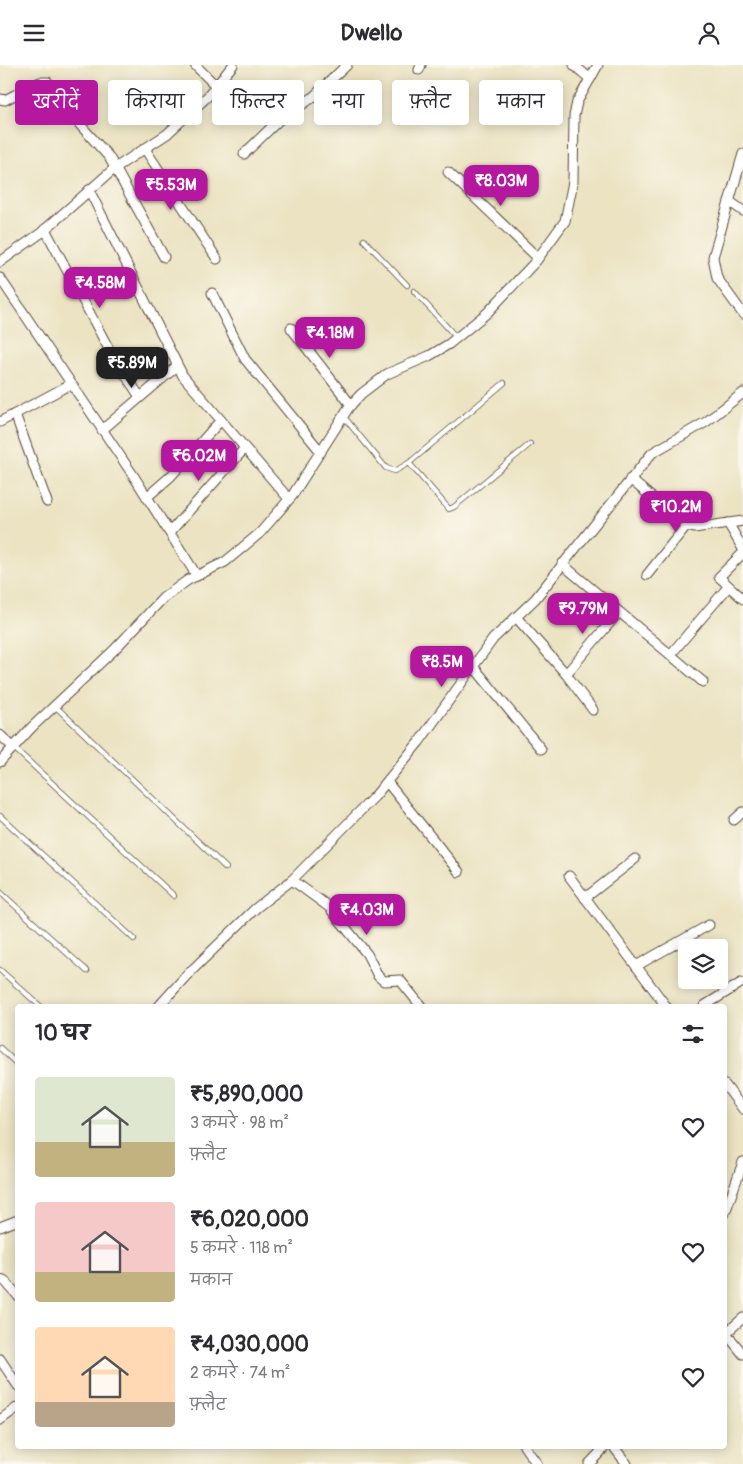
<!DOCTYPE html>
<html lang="hi">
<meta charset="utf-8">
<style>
body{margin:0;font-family:Pangolin,"Playpen Sans Deva",sans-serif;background:#f7f7f7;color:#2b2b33;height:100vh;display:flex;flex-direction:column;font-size:19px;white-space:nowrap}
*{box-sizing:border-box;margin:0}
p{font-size:16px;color:#7c7c81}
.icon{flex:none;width:28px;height:28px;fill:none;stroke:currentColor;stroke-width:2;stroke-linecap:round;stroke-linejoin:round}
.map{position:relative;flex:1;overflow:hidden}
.side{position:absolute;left:15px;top:939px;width:712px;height:445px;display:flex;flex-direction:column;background:#fff;border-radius:5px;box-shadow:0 2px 12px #0003}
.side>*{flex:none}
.banner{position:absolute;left:15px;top:15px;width:714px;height:45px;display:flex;gap:10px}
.controls{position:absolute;left:678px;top:874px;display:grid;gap:10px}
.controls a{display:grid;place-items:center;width:50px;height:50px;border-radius:5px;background:#fff;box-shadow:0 2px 12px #0003;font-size:25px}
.price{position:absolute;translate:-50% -42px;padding:0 11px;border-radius:10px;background:#b5179e;color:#fff;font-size:16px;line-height:32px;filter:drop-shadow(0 1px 2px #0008)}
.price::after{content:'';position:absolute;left:50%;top:30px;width:15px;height:11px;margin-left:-8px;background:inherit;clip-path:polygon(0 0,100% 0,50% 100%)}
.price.on{background:#222;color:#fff}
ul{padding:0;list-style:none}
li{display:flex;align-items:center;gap:15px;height:125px;padding:0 20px}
li span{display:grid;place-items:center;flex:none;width:140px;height:100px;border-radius:5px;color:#555}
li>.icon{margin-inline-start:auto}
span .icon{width:60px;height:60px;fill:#fffc;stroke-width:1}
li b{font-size:21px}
h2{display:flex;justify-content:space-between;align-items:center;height:60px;padding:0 20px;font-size:21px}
.tag{padding:0 18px;border-radius:5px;background:#fff;box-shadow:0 2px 12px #0003;font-size:18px;line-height:45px}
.tag.on{background:#b5179e;color:#fff}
header{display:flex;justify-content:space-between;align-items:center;height:65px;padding:0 20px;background:#fff;font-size:22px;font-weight:800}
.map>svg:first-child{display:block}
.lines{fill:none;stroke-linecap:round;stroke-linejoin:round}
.service-casing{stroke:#554637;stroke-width:6}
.minor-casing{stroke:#554637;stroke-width:11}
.service{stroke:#fff;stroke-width:4.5}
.minor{stroke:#fff;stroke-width:9}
</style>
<header><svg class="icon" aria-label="menu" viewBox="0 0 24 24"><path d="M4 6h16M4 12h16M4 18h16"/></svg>Dwello<svg class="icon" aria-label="person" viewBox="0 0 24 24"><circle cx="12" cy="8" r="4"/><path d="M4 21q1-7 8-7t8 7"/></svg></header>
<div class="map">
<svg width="743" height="1399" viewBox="0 0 743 1399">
<rect width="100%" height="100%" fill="#fbf7ec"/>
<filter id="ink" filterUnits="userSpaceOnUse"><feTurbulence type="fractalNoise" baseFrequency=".02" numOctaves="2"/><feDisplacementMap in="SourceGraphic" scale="10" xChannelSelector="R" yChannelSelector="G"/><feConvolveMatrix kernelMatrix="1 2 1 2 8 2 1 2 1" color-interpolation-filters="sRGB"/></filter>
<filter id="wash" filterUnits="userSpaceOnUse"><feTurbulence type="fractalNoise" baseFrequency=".0096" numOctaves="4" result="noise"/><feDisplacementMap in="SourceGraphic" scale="20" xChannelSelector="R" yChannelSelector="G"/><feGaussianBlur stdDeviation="1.12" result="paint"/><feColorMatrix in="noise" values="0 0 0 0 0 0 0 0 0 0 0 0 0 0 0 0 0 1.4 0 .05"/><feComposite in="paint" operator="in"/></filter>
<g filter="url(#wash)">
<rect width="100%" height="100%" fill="#ebe3c2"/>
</g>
<g filter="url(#ink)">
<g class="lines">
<g class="service-casing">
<g id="service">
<polyline points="364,175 407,220"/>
<polyline points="414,226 457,273"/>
<polyline points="344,352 386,403 395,406 409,398 449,444 454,442 530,379"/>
<polyline points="409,398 504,318"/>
<polyline points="54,640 226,803"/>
<polyline points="13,682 174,831"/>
<polyline points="0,751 134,874"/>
<polyline points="0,827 87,906"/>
<polyline points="0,905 40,941"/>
<polyline points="0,983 18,1000"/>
</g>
</g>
<g class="minor-casing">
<g id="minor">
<polyline points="195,0 216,21"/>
<polyline points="574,0 590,14"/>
<polyline points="419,5 421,0"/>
<polyline points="0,34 5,35 40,17 48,17 65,43 109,92 164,192"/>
<polyline points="145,84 217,194"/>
<polyline points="244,89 278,56 312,33 347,0"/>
<polyline points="743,89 713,192 717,213 743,249"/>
<polyline points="448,107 538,193"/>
<polyline points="89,125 183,311 289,434"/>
<polyline points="729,136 743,146"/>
<polyline points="45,164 111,288 140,332"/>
<polyline points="0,197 41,168 115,103 167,69 208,31 233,0"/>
<polyline points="0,213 133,410 197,511"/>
<polyline points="212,228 245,294 321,387"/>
<polyline points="291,263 351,340"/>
<polyline points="15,349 47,437"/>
<polyline points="0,357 71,319"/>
<polyline points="102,365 177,301"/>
<polyline points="630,414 686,461 694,463 743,456"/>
<polyline points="147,432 171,411 221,355"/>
<polyline points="728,458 743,484"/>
<polyline points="170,467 245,383"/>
<polyline points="743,488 719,512 743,534"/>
<polyline points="562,499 703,617"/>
<polyline points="647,510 686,461"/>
<polyline points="516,552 566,609 593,645"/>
<polyline points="671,589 728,522"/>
<polyline points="473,601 541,684"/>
<polyline points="566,609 619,547"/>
<polyline points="0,670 13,682"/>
<polyline points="0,697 32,662 114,585 163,533 188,515 225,497 260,468 292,431 349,342 361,329 387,309 429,291 449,279 487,248 536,196 565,156 573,117 574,51 577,37 598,0"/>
<polyline points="387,717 459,807"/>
<polyline points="734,755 743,747"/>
<polyline points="569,811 666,941"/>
<polyline points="292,815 329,842 367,889 378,911 384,916 400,915 421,941"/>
<polyline points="585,833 635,794"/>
<polyline points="636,901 709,860"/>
<polyline points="159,941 186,911 256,843 292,815 375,731 419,677 493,574 535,534 652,388 706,357 743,328"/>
<polyline points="704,941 741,918"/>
<polyline points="725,1020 743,1044"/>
<polyline points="725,1148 743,1097"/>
<polyline points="0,1162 18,1155"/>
<polyline points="0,1214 4,1215 18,1231"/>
<polyline points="726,1268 743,1289"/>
<polyline points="725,1269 743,1253"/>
<polyline points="0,1294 18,1321"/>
<polyline points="0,1355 18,1342"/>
<polyline points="524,1381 537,1399"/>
<polyline points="613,1381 627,1399"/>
<polyline points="589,1399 606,1381"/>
</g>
</g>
<use href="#service" class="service"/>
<use href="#minor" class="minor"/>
</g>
</g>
</svg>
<div class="controls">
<a><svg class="icon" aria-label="layers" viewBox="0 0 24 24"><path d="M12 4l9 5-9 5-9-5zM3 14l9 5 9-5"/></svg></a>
</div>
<b class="price" style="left:501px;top:142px">₹8.03M</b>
<b class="price" style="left:171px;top:146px">₹5.53M</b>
<b class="price" style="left:100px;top:244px">₹4.58M</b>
<b class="price" style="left:330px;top:294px">₹4.18M</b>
<b class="price on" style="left:132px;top:324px">₹5.89M</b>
<b class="price" style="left:199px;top:417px">₹6.02M</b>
<b class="price" style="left:676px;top:468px">₹10.2M</b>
<b class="price" style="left:583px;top:570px">₹9.79M</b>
<b class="price" style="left:442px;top:623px">₹8.5M</b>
<b class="price" style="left:367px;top:871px">₹4.03M</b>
<div class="banner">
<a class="tag on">खरीदें</a>
<a class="tag">किराया</a>
<a class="tag">फ़िल्टर</a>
<a class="tag">नया</a>
<a class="tag">फ़्लैट</a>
<a class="tag">मकान</a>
</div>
<section class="side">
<h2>10 घर<svg class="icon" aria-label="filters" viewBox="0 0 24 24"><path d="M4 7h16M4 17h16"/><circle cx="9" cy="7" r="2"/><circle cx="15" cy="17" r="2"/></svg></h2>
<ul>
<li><span style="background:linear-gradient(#dfe7d0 65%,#c2b280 0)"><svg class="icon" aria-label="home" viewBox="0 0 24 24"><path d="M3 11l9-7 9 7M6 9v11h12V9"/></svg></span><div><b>₹5,890,000</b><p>3 कमरे · 98 m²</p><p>फ़्लैट</p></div><svg class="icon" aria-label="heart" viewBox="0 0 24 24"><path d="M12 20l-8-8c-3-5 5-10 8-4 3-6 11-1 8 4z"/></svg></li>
<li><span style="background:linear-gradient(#f6c9c9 70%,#c2b280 0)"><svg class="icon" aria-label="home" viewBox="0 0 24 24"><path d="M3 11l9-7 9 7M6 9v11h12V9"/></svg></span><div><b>₹6,020,000</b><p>5 कमरे · 118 m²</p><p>मकान</p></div><svg class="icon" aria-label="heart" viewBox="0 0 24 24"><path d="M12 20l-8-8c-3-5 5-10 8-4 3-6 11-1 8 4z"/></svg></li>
<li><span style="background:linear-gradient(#ffd9b3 75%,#b9a48a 0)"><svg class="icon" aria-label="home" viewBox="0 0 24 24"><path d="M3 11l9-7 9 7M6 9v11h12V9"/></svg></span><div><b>₹4,030,000</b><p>2 कमरे · 74 m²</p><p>फ़्लैट</p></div><svg class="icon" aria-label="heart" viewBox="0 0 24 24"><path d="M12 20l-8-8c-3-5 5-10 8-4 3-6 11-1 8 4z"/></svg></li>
</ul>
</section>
</div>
